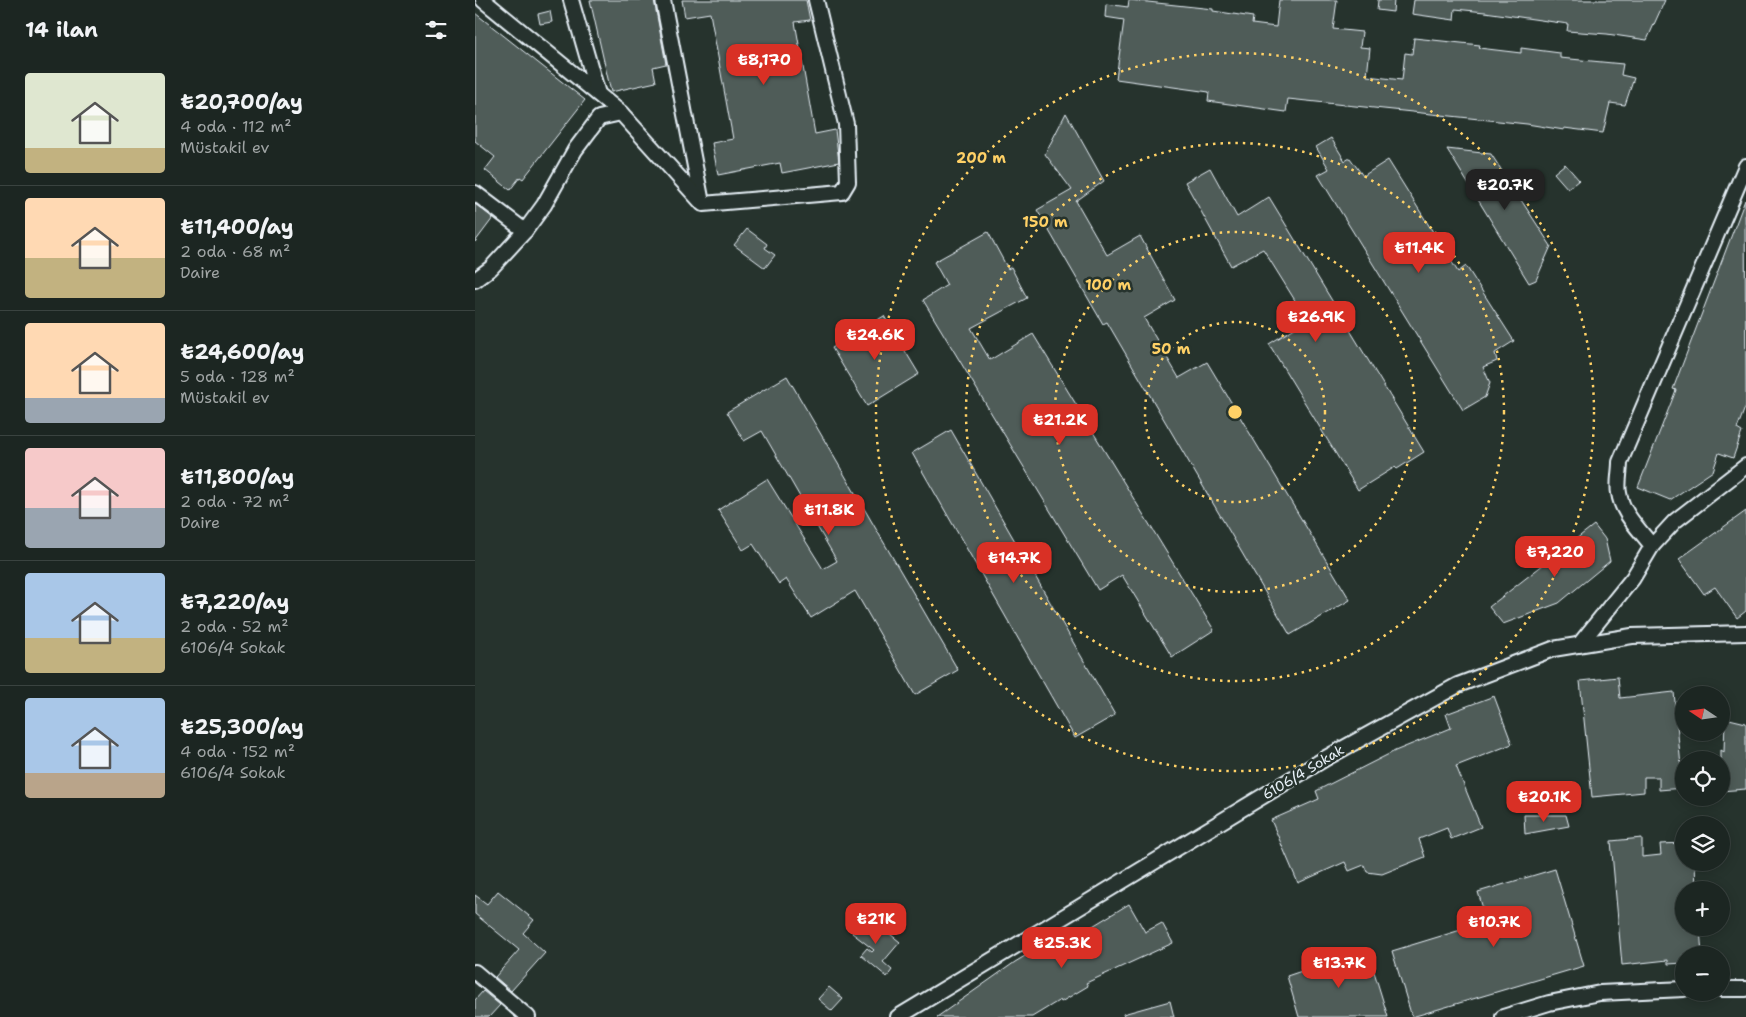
<!DOCTYPE html>
<html lang="tr">
<meta charset="utf-8">
<style>
body{margin:0;font-family:"Shantell Sans",sans-serif;background:#252e2a;color:#f1f3f6;height:100vh;display:flex;flex-direction:column;font-size:19px;white-space:nowrap}
*{box-sizing:border-box;margin:0}
p{font-size:16px;color:#a0a5a5}
.icon{flex:none;width:28px;height:28px;fill:none;stroke:currentColor;stroke-width:2;stroke-linecap:round;stroke-linejoin:round}
.map{position:relative;flex:1;overflow:hidden}
.sheet{display:flex;flex-direction:column;background:#1c2622;width:475px}
.sheet>*{flex:none}
.needle{width:32px;rotate:283deg}
.controls{position:absolute;left:1200px;top:686px;display:grid;gap:10px}
.controls a{display:grid;place-items:center;width:55px;height:55px;border-radius:50%;background:#1c2622;box-shadow:0 2px 12px #0003,0 0 0 1px #3a4340;font-size:25px}
.price{position:absolute;translate:-50% -42px;padding:0 11px;border-radius:10px;background:#d93025;color:#fff;font-size:16px;line-height:32px;filter:drop-shadow(0 1px 2px #0008)}
.price::after{content:'';position:absolute;left:50%;top:30px;width:15px;height:11px;margin-left:-8px;background:inherit;clip-path:polygon(0 0,100% 0,50% 100%)}
.price.current{background:#222;color:#fff}
ul{padding:0;list-style:none}
li{display:flex;align-items:center;gap:15px;height:125px;padding:0 25px}
li+li{border-top:1px solid #3a4340}
li span{display:grid;place-items:center;flex:none;width:140px;height:100px;border-radius:5px;color:#555}
li>.icon{margin-inline-start:auto}
span .icon{width:60px;height:60px;fill:#fffc;stroke-width:1}
li b{font-size:21px}
h2{display:flex;justify-content:space-between;align-items:center;height:60px;padding:0 25px;font-size:21px}
main{display:flex;flex:1;min-height:0}
.map>svg:first-child{display:block}
.building{fill:#505c59;stroke:#e8f1f8}
.lines{fill:none;stroke-linecap:round;stroke-linejoin:round}
.minor-casing{stroke:#e8f1f8;stroke-width:18}
.minor{stroke:#26332d;stroke-width:14}
.ring{fill:none;stroke:#ffd166;stroke-width:2.5;stroke-dasharray:2.5 5}
.labels{text-anchor:middle;dominant-baseline:central;stroke-width:5;stroke-linejoin:round;paint-order:stroke}
.street-label{font-size:14px;fill:#e8f1f8;stroke:#26332d}
.centre{fill:#ffd166;stroke:#26332d;stroke-width:2.5}
.ring-label{font-size:15px;text-anchor:middle;font-weight:bold;fill:#ffd166;stroke:#26332d;stroke-width:5;stroke-linejoin:round;paint-order:stroke}
</style>
<main>
<section class="sheet">
<h2>14 ilan<svg class="icon" aria-label="filters" viewBox="0 0 24 24"><path d="M4 7h16M4 17h16"/><circle cx="9" cy="7" r="2"/><circle cx="15" cy="17" r="2"/></svg></h2>
<ul>
<li><span style="background:linear-gradient(#dfe7d0 75%,#c2b280 0)"><svg class="icon" aria-label="home" viewBox="0 0 24 24"><path d="M3 11l9-7 9 7M6 9v11h12V9"/></svg></span><div><b>₺20,700/ay</b><p>4 oda · 112 m²</p><p>Müstakil ev</p></div></li>
<li><span style="background:linear-gradient(#ffd9b3 60%,#c2b280 0)"><svg class="icon" aria-label="home" viewBox="0 0 24 24"><path d="M3 11l9-7 9 7M6 9v11h12V9"/></svg></span><div><b>₺11,400/ay</b><p>2 oda · 68 m²</p><p>Daire</p></div></li>
<li><span style="background:linear-gradient(#ffd9b3 75%,#9aa5b1 0)"><svg class="icon" aria-label="home" viewBox="0 0 24 24"><path d="M3 11l9-7 9 7M6 9v11h12V9"/></svg></span><div><b>₺24,600/ay</b><p>5 oda · 128 m²</p><p>Müstakil ev</p></div></li>
<li><span style="background:linear-gradient(#f6c9c9 60%,#9aa5b1 0)"><svg class="icon" aria-label="home" viewBox="0 0 24 24"><path d="M3 11l9-7 9 7M6 9v11h12V9"/></svg></span><div><b>₺11,800/ay</b><p>2 oda · 72 m²</p><p>Daire</p></div></li>
<li><span style="background:linear-gradient(#a9c7e8 65%,#c2b280 0)"><svg class="icon" aria-label="home" viewBox="0 0 24 24"><path d="M3 11l9-7 9 7M6 9v11h12V9"/></svg></span><div><b>₺7,220/ay</b><p>2 oda · 52 m²</p><p>6106/4 Sokak</p></div></li>
<li><span style="background:linear-gradient(#a9c7e8 75%,#b9a48a 0)"><svg class="icon" aria-label="home" viewBox="0 0 24 24"><path d="M3 11l9-7 9 7M6 9v11h12V9"/></svg></span><div><b>₺25,300/ay</b><p>4 oda · 152 m²</p><p>6106/4 Sokak</p></div></li>
</ul>
</section>
<div class="map">
<svg width="1271" height="1017" viewBox="0 0 1271 1017">
<rect width="100%" height="100%" fill="#26332d"/>
<filter id="ink" filterUnits="userSpaceOnUse"><feTurbulence type="fractalNoise" baseFrequency=".02" numOctaves="2"/><feDisplacementMap in="SourceGraphic" scale="10" xChannelSelector="R" yChannelSelector="G"/><feConvolveMatrix kernelMatrix="1 2 1 2 8 2 1 2 1" color-interpolation-filters="sRGB"/></filter>
<g filter="url(#ink)">
<g class="building">
<polygon points="115,0 179,0 191,64 178,67 181,82 136,92"/>
<polygon points="207,0 331,0 335,20 320,22 340,134 360,130 364,162 307,173 305,163 243,175 237,143 258,139 235,13 210,17"/>
<polygon points="654,0 738,9 738,11 778,17 777,24 801,27 804,0 862,0 858,29 887,32 885,47 895,48 892,76 927,80 930,53 937,54 939,38 1005,45 1004,48 1046,53 1046,48 1085,53 1085,58 1148,64 1146,75 1159,78 1150,105 1135,103 1128,133 1089,128 1089,130 1052,124 813,99 811,112 733,101 734,92 641,79 649,20 630,17 631,4 653,7"/>
<polygon points="903,0 919,0 918,12 902,10"/>
<polygon points="939,0 1190,0 1172,40 1132,34 1092,31 1093,24 1010,12 980,9 979,20 937,14"/>
<polygon points="75,11 77,22 65,24 63,14"/>
<polygon points="0,13 110,100 48,179 45,177 35,190 10,170 20,157 0,141"/>
<polygon points="591,113 629,181 601,201 632,255 665,236 700,300 669,318 704,378 732,362 875,600 815,635 632,322 628,324 562,210 597,190 570,154"/>
<polygon points="856,138 870,161 875,158 888,176 913,160 983,272 991,266 1039,341 1020,353 1022,361 1008,367 1015,383 1010,397 988,410 843,175 854,169 841,147"/>
<polygon points="972,149 1016,154 1076,246 1061,280 1054,283"/>
<polygon points="1090,164 1104,180 1093,189 1079,173"/>
<polygon points="735,168 762,217 794,197 949,452 922,469 920,467 883,490 794,344 831,321 820,303 821,302 788,249 756,266 710,182"/>
<polygon points="1270,200 1271,405 1262,429 1267,432 1258,458 1244,453 1238,471 1195,500 1163,487 1201,390 1198,389"/>
<polygon points="0,204 18,218 0,242"/>
<polygon points="272,229 292,244 290,248 300,255 290,268 259,245"/>
<polygon points="513,232 533,269 536,267 552,298 496,328 515,360 558,334 739,630 697,657 647,575 623,590 448,300 472,285 459,262"/>
<polygon points="409,316 444,374 392,406 357,348"/>
<polygon points="312,376 483,670 440,695 380,591 336,618 311,579 304,584 278,544 268,550 243,510 292,479 348,569 362,561 287,431 269,441 252,412"/>
<polygon points="476,430 640,715 600,738 437,453"/>
<polygon points="1271,511 1271,611 1262,618 1240,587 1229,594 1204,559"/>
<polygon points="1119,525 1130,539 1135,561 1084,603 1028,624 1014,607"/>
<polygon points="1143,677 1145,698 1199,692 1208,788 1184,790 1184,777 1169,777 1169,792 1117,797 1105,681"/>
<polygon points="1019,696 1037,744 981,766 1006,827 976,839 972,828 944,839 950,857 907,874 892,872 889,865 874,871 870,862 823,883 796,820 844,799 841,791 920,751 976,728 971,714"/>
<polygon points="1250,718 1271,723 1271,789 1246,791 1246,750 1249,752"/>
<polygon points="1049,815 1091,815 1094,826 1050,834"/>
<polygon points="1167,838 1167,857 1186,855 1185,844 1209,843 1209,862 1220,862 1221,890 1209,890 1209,928 1225,928 1227,955 1209,955 1209,963 1193,964 1193,960 1147,965 1136,841"/>
<polygon points="1080,869 1109,966 937,1017 917,951 1012,922 1003,892"/>
<polygon points="23,891 59,920 48,933 70,953 36,991 20,977 44,950 0,914 0,895 12,904"/>
<polygon points="654,904 670,932 687,923 698,943 611,983 613,986 586,1002 585,1000 557,1017 462,1017 540,962 583,936 588,944"/>
<polygon points="389,918 408,932 410,930 425,942 408,962 417,970 412,977 386,955 392,948 397,952 399,950 377,933"/>
<polygon points="892,949 913,1017 824,1017 812,976"/>
<polygon points="354,987 368,999 357,1011 343,999"/>
<polygon points="8,991 25,1005 14,1017 0,1017 0,1000"/>
<polygon points="695,1001 699,1017 649,1017 648,1014"/>
</g>
<g class="lines">
<g class="minor-casing">
<g id="minor">
<polyline points="8,0 146,113"/>
<polyline points="96,0 123,94"/>
<polyline points="188,0 227,203"/>
<polyline points="0,193 50,231"/>
<polyline points="0,280 16,268 50,231 69,205 100,150 124,118 146,113 228,204 367,192 373,182 371,124 341,0"/>
<path d="M1177 546C1165 530 1147 514 1144 493 1142 484 1145 472 1145 462L1271 166"/>
<polyline points="1104,645 1158,578 1177,546 1200,521 1271,466"/>
<polyline points="0,972 53,1017"/>
<polyline points="1246,989 1271,989"/>
<polyline points="423,1017 851,758 983,685 1078,649 1157,636 1271,633"/>
<polyline points="1028,1017 1074,1003 1125,993 1209,989"/>
</g>
</g>
<use href="#minor" class="minor"/>
</g>
</g>
<g class="ring">
<circle cx="760" cy="412" r="90"/>
<circle cx="760" cy="412" r="180"/>
<circle cx="760" cy="412" r="269"/>
<circle cx="760" cy="412" r="359"/>
</g>
<g class="labels">
<g class="street-label">
<text transform="translate(828 772) rotate(-31)">6106/4 Sokak</text>
</g>
</g>
<circle cx="760" cy="412" r="8" class="centre"/>
<g class="ring-label">
<text x="506" y="163">200 m</text>
<text x="570" y="227">150 m</text>
<text x="633" y="290">100 m</text>
<text x="696" y="354">50 m</text>
</g>
</svg>
<div class="controls">
<a><svg class="needle" viewBox="-14 -14 28 28"><path d="M0-13l5 13h-10z" fill="#e53935"/><path d="M0 13l5-13h-10z" fill="#a0a5a5"/></svg></a>
<a><svg class="icon" aria-label="locate" viewBox="0 0 24 24"><circle cx="12" cy="12" r="6"/><path d="M12 2v4M12 18v4M2 12h4M18 12h4"/></svg></a>
<a><svg class="icon" aria-label="layers" viewBox="0 0 24 24"><path d="M12 4l9 5-9 5-9-5zM3 14l9 5 9-5"/></svg></a>
<a>+</a>
<a>−</a>
</div>
<b class="price" style="left:289px;top:86px">₺8,170</b>
<b class="price current" style="left:1030px;top:211px">₺20.7K</b>
<b class="price" style="left:944px;top:274px">₺11.4K</b>
<b class="price" style="left:841px;top:343px">₺26.9K</b>
<b class="price" style="left:400px;top:361px">₺24.6K</b>
<b class="price" style="left:585px;top:446px">₺21.2K</b>
<b class="price" style="left:354px;top:536px">₺11.8K</b>
<b class="price" style="left:1080px;top:578px">₺7,220</b>
<b class="price" style="left:539px;top:584px">₺14.7K</b>
<b class="price" style="left:1069px;top:823px">₺20.1K</b>
<b class="price" style="left:401px;top:945px">₺21K</b>
<b class="price" style="left:1019px;top:948px">₺10.7K</b>
<b class="price" style="left:587px;top:969px">₺25.3K</b>
<b class="price" style="left:864px;top:989px">₺13.7K</b>
</div>
</main>
